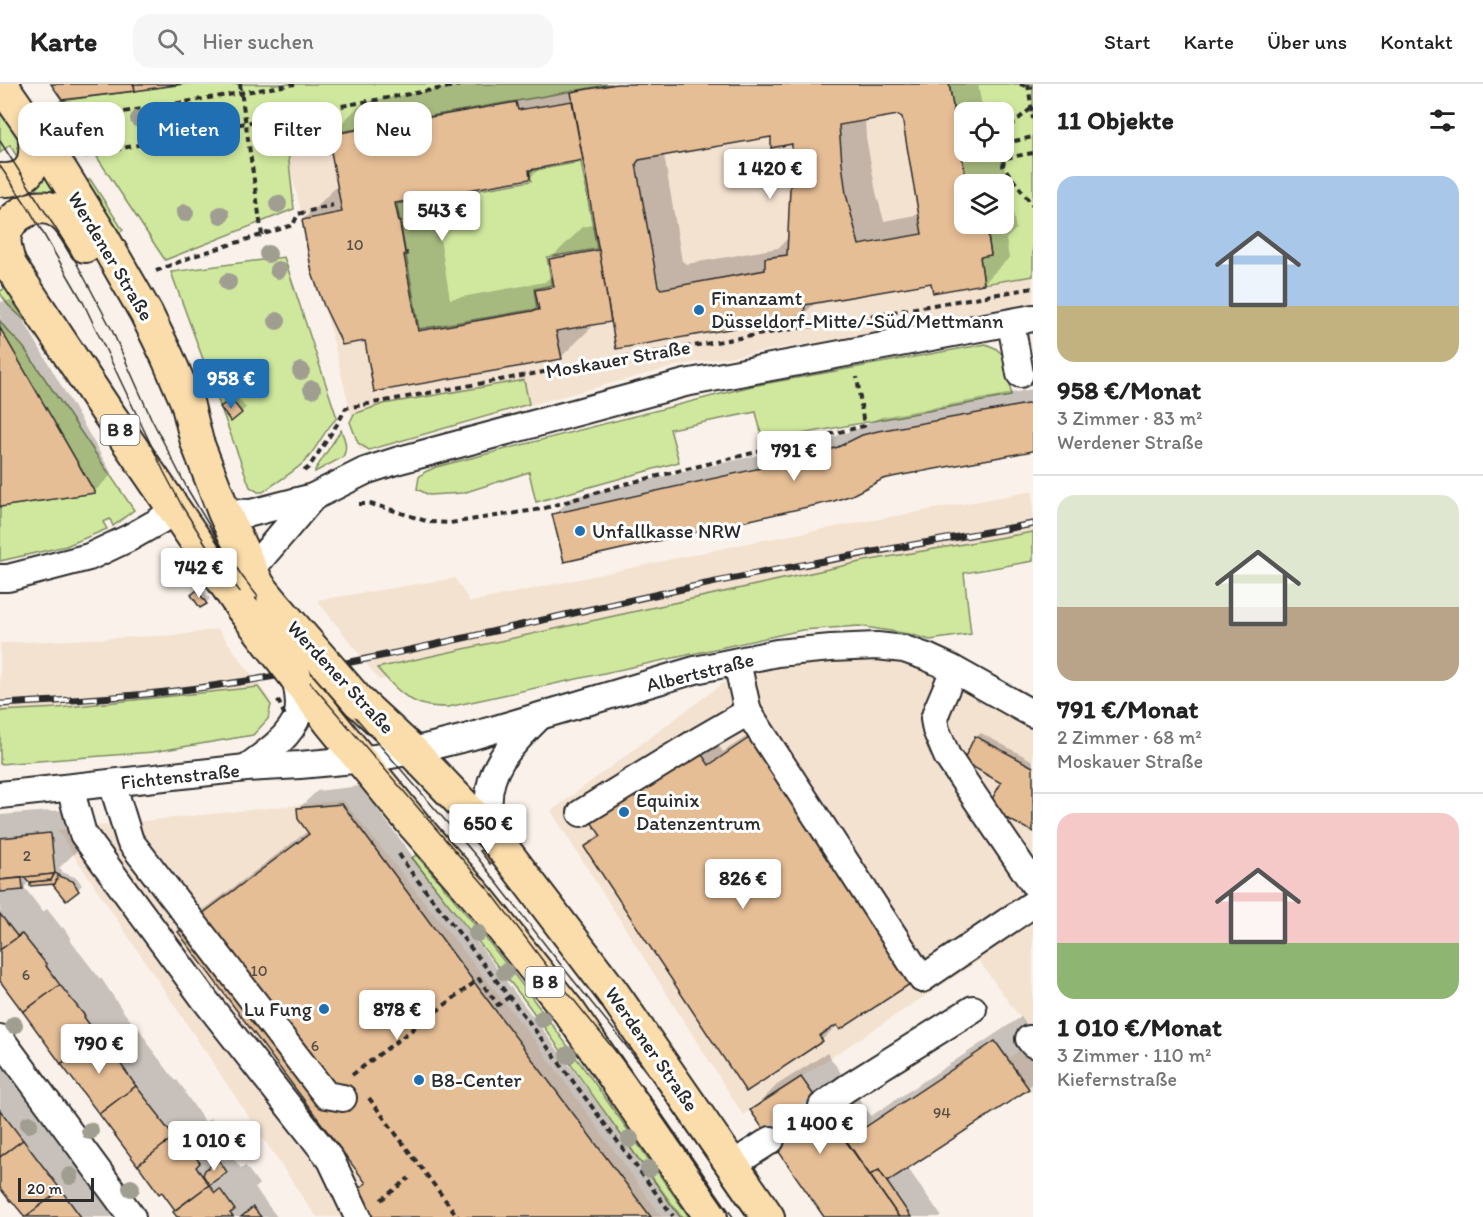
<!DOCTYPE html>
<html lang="de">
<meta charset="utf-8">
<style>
body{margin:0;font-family:Itim,sans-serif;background:#f6f6f6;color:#222;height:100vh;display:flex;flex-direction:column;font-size:22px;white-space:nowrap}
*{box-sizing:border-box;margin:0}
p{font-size:20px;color:#767676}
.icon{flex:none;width:33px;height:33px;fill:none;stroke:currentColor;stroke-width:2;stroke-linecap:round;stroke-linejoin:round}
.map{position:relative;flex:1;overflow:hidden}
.panel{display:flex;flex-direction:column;background:#fff;width:450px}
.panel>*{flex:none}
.hud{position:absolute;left:18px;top:18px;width:570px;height:54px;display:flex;gap:12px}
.tools{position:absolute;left:954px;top:18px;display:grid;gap:12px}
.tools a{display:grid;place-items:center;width:60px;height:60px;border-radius:12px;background:#fff;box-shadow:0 3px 9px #0003;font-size:30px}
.scale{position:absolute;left:18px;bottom:15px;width:76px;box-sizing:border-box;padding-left:6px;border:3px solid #2b2b2b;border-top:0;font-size:16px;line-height:21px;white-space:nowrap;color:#2b2b2b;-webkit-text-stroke:4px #fff;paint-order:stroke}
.price{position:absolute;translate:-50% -51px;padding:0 14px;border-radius:6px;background:#fff;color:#222;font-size:20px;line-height:39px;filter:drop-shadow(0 2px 3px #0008)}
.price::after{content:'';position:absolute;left:50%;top:36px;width:18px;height:14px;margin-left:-9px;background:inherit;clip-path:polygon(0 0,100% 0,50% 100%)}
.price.selected{background:#1f6fb2;color:#fff}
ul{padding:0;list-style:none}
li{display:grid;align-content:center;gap:12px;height:318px;padding:0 24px}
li+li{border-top:2px solid #e0e0e0}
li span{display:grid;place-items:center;height:186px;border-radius:18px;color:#555}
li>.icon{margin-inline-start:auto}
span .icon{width:108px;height:108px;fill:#fffc;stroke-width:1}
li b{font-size:26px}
h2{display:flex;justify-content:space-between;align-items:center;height:72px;padding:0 24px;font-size:26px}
.tag{padding:0 21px;border-radius:18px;background:#fff;box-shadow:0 3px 9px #0003;font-size:21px;line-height:54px}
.tag.selected{background:#1f6fb2;color:#fff}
header{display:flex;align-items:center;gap:36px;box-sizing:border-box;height:84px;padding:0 30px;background:#fff;border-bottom:2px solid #e0e0e0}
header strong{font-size:28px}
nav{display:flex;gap:33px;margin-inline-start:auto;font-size:21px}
.search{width:420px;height:54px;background:#f6f6f6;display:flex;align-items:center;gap:15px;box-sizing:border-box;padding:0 21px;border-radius:18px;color:#767676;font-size:22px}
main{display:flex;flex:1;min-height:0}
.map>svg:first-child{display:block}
.built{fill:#f4e2d1;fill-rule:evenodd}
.green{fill:#d0e89e;stroke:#7e8a64;stroke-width:1.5;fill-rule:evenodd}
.shadow{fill:#0003;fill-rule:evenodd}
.building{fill:#e6be96;stroke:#2b2b2b;stroke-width:1.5;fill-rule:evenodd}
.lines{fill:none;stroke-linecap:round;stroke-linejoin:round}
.minor-tunnel{stroke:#d1cac4;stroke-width:26;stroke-dasharray:26 13;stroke-linecap:butt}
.minor-casing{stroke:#2b2b2b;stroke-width:30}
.major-casing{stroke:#2b2b2b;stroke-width:36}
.path{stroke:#2b2b2b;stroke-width:4;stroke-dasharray:6 4.5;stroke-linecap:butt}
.minor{stroke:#fff;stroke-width:26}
.major{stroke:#fbddab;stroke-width:32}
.tram{stroke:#2b2b2b;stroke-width:1.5}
.rail-casing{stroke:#2b2b2b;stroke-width:7}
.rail{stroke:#fff;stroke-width:4.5;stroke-dasharray:14;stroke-linecap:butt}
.major-bridge-casing{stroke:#2b2b2b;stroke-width:36;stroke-linecap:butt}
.path-bridge{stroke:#2b2b2b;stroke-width:4;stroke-dasharray:6 4.5;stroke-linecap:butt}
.major-bridge{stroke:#fbddab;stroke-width:32}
.tree{fill:#9f9e91}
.poi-dot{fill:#1f6fb2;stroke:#fff;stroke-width:2}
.labels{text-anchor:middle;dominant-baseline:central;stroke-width:6;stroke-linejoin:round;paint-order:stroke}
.number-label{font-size:16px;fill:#5a5046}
.shield{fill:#fff;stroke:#6b6b6b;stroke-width:1.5}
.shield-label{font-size:18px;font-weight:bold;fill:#2b2b2b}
.street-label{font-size:20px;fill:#2b2b2b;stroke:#fff}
.poi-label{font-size:20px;fill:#2b2b2b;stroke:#fff;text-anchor:start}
</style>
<header>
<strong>Karte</strong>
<div class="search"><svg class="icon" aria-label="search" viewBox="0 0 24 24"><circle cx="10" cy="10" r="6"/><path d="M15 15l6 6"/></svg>Hier suchen</div>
<nav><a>Start</a><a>Karte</a><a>Über uns</a><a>Kontakt</a></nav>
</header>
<main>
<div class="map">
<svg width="1033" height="1133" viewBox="0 0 1033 1133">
<rect width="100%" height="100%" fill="#faf2ea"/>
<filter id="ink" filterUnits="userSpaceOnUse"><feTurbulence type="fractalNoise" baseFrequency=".0167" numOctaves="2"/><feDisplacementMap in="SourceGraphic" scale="12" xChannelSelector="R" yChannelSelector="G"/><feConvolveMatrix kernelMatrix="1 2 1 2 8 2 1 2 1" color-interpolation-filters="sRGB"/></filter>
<g filter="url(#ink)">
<g class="built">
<path d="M546 0H1033V223L681 281 360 366 281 47ZM964 28H1004V68H964ZM964 100H1004V140H964Z"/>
<polygon points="1033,407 1033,477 379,596 317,516 455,494 470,518 752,458"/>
<polygon points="218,545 271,617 74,637 0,642 0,559 178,551"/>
<polygon points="890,571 924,580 1033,647 1033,1011 1008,975 1025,962 1028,945 979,877 743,1031 551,727 742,585"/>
<polygon points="343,716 534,955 662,1133 317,1133 309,1123 57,746"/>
</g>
<g class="green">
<polygon points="186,0 613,0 328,50 329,60 288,68 294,125 165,176 60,17"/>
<path d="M949 0H1033V192L984 200 980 173 991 171 986 140H1004V100H979L978 99 967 100ZM964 28H1004V68H964Z"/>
<polygon points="0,20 21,52 20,69 17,73 10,61 0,69"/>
<polygon points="581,78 597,165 547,173 552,201 534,205 537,225 419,245 397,120 531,97 530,87"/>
<polygon points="49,89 69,117 42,114 32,98"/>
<polygon points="90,95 123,146 116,151 84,100"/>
<path d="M284 173 337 334C324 346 318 363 306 376 295 388 276 398 263 408H258L250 403 171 188Z"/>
<polygon points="8,203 35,244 34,246 30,241 8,221 0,209 0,207"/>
<path d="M0 237C6 247 17 255 24 264L134 426 113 442 110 435 103 438 107 445 66 462 0 477V423L95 409 0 244Z"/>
<polygon points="986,260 995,264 1002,270 1005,277 1005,286 1010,300 1011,312 763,357 756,328 670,345 679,378 536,418 529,388 463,409 429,411 417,405 419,393 425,388 436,383 752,302"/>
<polygon points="524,296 529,320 369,366 358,359 350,338 354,330 383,320"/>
<path d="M341 346C345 356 348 363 343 373L315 388V386Z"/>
<path d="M1033 448V477L964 489 971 550 930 556 909 550 859 542 802 546 448 623C441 623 432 623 425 621 404 616 391 599 377 584L865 477Z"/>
<polygon points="258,603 271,621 268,635 253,651 153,668 0,680 0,627 58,624"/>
<path d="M416 771C516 884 602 1009 689 1133H680L526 918 412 774Z"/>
</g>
<g class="shadow">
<path d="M467 0H978L983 28H964V68H990L992 77 1003 75 1016 145 1006 155 1009 174 984 199 932 197 817 217 803 231 612 235 610 237 594 241 561 273 366 255 303 136 336 103H339L330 51 363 18ZM899 29 903 33 920 130 884 137 876 108 866 53 865 35ZM773 51 794 58 790 152 778 164 687 180 682 177 664 71ZM584 73 596 140 583 143 550 175 553 190 545 198 450 215 433 111 530 94 542 82ZM964 100H1004V140H964Z"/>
<polygon points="12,216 112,390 94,408 0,422 0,218"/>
<polygon points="1033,305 1033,366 554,431 572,413 821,357 857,345 881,333"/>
<polygon points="236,312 246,324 231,336 226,319"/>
<polygon points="202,504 210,515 206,519 197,507"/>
<polygon points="763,642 923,885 909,899 834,941 835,943 822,956 586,763 600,749 713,653 723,668"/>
<polygon points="981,649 1033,677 1033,746 976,653"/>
<polygon points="360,702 683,1133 375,1133 356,1108 367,1097 198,830 308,747 298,725 317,707"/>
<polygon points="76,725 80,764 59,784 62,786 62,788 77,794 82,801 67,815 53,798 26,796 27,801 24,803 43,828 47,825 62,844 63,843 71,855 70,856 100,895 101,894 123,927 138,946 139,945 147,957 146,958 176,997 177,996 186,1008 185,1009 205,1038 211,1034 224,1053 220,1057 241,1084 245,1081 259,1100 255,1104 277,1133 179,1133 177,1126 162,1106 0,895 0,731"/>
<polygon points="1021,933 1033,950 1033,999 1028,1004 907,1083 942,1133 827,1133 752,1026 777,1001 827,969 871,1032"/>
<polygon points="0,967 118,1123 111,1130 112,1133 26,1133 0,1098"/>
</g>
<g class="building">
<polygon points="51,0 134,0 135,7 62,16"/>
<polygon points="134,0 181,0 135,7"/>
<path d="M617 0H949L967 100H964V140H986L991 171 980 173 984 200 933 209 931 199 805 221 804 232 616 265 571 8ZM898 31 902 33 922 150 859 161 846 110 842 79 839 41ZM771 53V64L792 60 787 171 765 174V186L661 205 658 202 636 80 639 76Z"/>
<polygon points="572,17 583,76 529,86 530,95 395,119 399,138 401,137 400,140 405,169 407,168 407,171 404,171 418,247 539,226 535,206 554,203 549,175 599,166 611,238 556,247 562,275 374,308 365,257 342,261 339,253 324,222 312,189 302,136 342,128 328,51 516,18 518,26"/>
<polygon points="0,244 95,409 0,423"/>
<polygon points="231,315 242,329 231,338 220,323"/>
<polygon points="1033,319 1033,367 897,392 883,395 852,411 834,417 564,478 552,430 802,375 838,363 862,351 878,347"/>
<polygon points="197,506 207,520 200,524 191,511"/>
<polygon points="975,652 1033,683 1033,748 987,724 1001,699 963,677"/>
<polygon points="749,654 910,900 840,946 837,941 819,952 823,957 746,1008 584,763 601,752 589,735 698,665 709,681"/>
<polygon points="342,720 471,894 651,1133 373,1133 354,1108 366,1099 178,848 309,750 298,735 297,724"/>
<polygon points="50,749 51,750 55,790 0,796 0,754"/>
<polygon points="485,763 495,775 490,780 480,767"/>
<polygon points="55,789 59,791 55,800 30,802 30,798 51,796"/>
<polygon points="54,790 51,796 30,798 28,798 24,793"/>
<polygon points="58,792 73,797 79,807 66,817 53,801 55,800"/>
<polygon points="22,794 23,806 1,808 0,796"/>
<polygon points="0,830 17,852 22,850 0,866"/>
<polygon points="22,850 47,881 46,882 60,901 23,928 0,897 0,866"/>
<polygon points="60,901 85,932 84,933 98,952 61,980 23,928"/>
<polygon points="119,940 129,954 110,968 100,955"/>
<polygon points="98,952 112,970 113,969 136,1002 99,1030 61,980"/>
<polygon points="995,957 1029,1005 887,1098 879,1086 870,1091 846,1056"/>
<polygon points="801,993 899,1133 824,1133 750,1026"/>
<polygon points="136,1002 161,1034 160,1035 174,1053 138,1082 99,1030"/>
<polygon points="0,1026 23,1056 0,1073"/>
<polygon points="174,1053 180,1062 185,1058 200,1079 196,1083 209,1101 175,1126 162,1108 159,1110 138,1081"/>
<polygon points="23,1056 61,1106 25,1133 11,1116 10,1117 0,1104 0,1073"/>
<polygon points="219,1076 227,1088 209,1101 203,1091 205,1086"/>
<polygon points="879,1086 887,1098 911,1133 899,1133 870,1091"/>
<polygon points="209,1101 215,1109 220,1105 235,1126 230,1129 233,1133 177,1133 173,1128"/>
<polygon points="61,1106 81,1133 25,1133"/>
<polygon points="253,1123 261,1133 241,1133"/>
</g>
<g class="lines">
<polyline class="minor-tunnel" points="771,1056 822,1022"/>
<g class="minor-casing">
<g id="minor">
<polyline points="1011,239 1020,290"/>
<polyline points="224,428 251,429 313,413 365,387 396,377 685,299 1033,234"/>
<polyline points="251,486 313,413"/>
<polyline points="0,494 8,494 89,473 129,454 159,437 174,425"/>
<polyline points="737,578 748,628 922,895 1033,820"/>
<polyline points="954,586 937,626 934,635 936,646 947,672 1033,799"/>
<path d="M246 684C264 671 292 652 298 630 301 617 297 604 295 592"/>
<polyline points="112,699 130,757 326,1011 343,1014"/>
<polyline points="70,704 83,750 205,916 331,1076 358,1133"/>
<polyline points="0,711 246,684 300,681 375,674 412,667 469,653 695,586 777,569 831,564 877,562 904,565 927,573 951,584 1033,630"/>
<polyline points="581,729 698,657 748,628"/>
<path d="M495 754C493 745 489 736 489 726 485 685 512 660 539 633"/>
<polyline points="0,954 132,1133"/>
<polyline points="1029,955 1033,960"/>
<polyline points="822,1022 847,1004 973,925"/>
<polyline points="732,1081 771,1056"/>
</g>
</g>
<g class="major-casing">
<g id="major">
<polyline points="1,0 60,85 101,151 146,229 167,272 187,318 197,358 224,428 251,486 259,502 273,519"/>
<path d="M0 96C34 98 38 75 34 47"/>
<polyline points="0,166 106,326 242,524"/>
<path d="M10 183C8 173 3 162 5 152 9 129 41 115 60 129 72 137 78 151 85 162"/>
<polyline points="295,592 330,638 415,742 478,814 570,929 711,1133"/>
<polyline points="358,617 412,667 495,754 613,909 768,1133"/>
</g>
</g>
<g class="path">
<polyline points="240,0 262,151"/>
<polyline points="1020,0 1033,4"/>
<polyline points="1028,0 1033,35"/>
<polyline points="62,38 295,0"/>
<polyline points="1004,50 1006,45 1033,23"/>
<polyline points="1004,57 1010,58 1033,53"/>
<polyline points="1033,69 1005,74 1004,76 1003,82 1033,122"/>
<polyline points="84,72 245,39 466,0"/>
<polyline points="156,187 194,172 293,141 298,130 333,121"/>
<polyline points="304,387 309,383 338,339 346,324 593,279 1033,204"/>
<polyline points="359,420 370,420 386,424 429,438 450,439 542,425 625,400 864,342 857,293"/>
<polyline points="399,770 408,784 529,938 673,1132"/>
<polyline points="352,991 479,895 498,921 509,913"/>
<polyline points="369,1014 458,1133"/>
<polyline points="381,1116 409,1094"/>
</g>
<use href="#minor" class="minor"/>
<use href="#major" class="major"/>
<g class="tram">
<polyline points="0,57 70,167 91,206 111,244 151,334 188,406 219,458 242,492 311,582 477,773 561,881 617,950 654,998 747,1133"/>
<polyline points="0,82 29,125 83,218 164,388 182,422 212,470 290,575 493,811 556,894 620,973 652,1016 733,1133"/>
</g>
<g class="rail-casing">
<path id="rail" d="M0 620C75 616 151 612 226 600 388 576 546 533 706 500 815 477 924 459 1033 440"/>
</g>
<use href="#rail" class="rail"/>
<g class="major-bridge-casing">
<g id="major-bridge">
<polyline points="273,519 358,617"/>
<polyline points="242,524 295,592"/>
</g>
</g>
<polyline class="path-bridge" points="278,616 285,632"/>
<use href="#major-bridge" class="major-bridge"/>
</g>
<g class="tree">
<circle cx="193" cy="29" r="9"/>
<circle cx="169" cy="32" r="9"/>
<circle cx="139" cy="35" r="9"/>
<circle cx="111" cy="41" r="9"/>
<circle cx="94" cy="47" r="9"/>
<circle cx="278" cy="120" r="9"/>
<circle cx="185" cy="129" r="9"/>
<circle cx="221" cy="131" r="9"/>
<circle cx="268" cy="170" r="9"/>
<circle cx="278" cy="186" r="9"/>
<circle cx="228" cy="198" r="9"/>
<circle cx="277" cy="237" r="9"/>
<circle cx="301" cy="287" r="9"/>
<circle cx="312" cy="305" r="9"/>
<circle cx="477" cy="849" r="9"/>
<circle cx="505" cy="888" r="9"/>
<circle cx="542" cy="935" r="9"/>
<circle cx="14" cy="941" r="9"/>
<circle cx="568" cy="971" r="9"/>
<circle cx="29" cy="1040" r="9"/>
<circle cx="90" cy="1047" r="9"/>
<circle cx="630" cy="1055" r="9"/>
<circle cx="649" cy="1085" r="9"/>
<circle cx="70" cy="1092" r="9"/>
<circle cx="131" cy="1104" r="9"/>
</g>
</g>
<g class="poi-dot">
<circle cx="699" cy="226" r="6"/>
<circle cx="580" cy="447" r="6"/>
<circle cx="624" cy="728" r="6"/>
<circle cx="324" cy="925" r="6"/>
<circle cx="419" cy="996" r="6"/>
</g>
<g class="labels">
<g class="number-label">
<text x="355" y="160">10</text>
<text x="27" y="771">2</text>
<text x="259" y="886">10</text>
<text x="26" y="890">6</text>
<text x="315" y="961">6</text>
<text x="942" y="1028">94</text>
</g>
<g class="shield">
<rect x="100.5" y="331" width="39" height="30" rx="4.5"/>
<rect x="525.5" y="883" width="39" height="30" rx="4.5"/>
</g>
<g class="shield-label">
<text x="120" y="346">B 8</text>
<text x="545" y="898">B 8</text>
</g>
<g class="street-label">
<text transform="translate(111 172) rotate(59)">Werdener Straße</text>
<text transform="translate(618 275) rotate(-10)">Moskauer Straße</text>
<text transform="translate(700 588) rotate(-14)">Albertstraße</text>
<text transform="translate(341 593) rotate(47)">Werdener Straße</text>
<text transform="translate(180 692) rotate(-6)">Fichtenstraße</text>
<text transform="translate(652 965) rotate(55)">Werdener Straße</text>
</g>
<g class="poi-label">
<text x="711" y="214">Finanzamt<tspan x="711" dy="23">Düsseldorf-Mitte/-Süd/Mettmann</tspan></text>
<text x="592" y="447">Unfallkasse NRW</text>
<text x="636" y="716">Equinix<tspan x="636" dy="23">Datenzentrum</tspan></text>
<text x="312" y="925" text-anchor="end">Lu Fung</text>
<text x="431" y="996">B8-Center</text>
</g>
</g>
</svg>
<div class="tools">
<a><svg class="icon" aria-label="locate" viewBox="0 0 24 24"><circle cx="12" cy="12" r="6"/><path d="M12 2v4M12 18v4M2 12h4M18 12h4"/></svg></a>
<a><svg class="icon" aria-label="layers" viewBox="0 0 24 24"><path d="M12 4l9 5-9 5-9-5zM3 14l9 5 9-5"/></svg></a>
</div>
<div class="scale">20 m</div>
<b class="price" style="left:770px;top:116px">1 420 €</b>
<b class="price" style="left:442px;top:158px">543 €</b>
<b class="price selected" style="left:231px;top:326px">958 €</b>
<b class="price" style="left:794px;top:398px">791 €</b>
<b class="price" style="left:199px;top:515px">742 €</b>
<b class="price" style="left:488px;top:771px">650 €</b>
<b class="price" style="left:743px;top:826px">826 €</b>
<b class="price" style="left:397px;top:957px">878 €</b>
<b class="price" style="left:99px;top:991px">790 €</b>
<b class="price" style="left:820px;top:1071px">1 400 €</b>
<b class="price" style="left:214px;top:1088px">1 010 €</b>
<div class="hud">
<a class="tag">Kaufen</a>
<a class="tag selected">Mieten</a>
<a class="tag">Filter</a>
<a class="tag">Neu</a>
</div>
</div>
<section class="panel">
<h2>11 Objekte<svg class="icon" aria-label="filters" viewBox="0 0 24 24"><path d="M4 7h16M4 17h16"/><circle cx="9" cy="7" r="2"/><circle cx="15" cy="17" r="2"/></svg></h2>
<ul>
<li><span style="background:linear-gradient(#a9c7e8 70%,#c2b280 0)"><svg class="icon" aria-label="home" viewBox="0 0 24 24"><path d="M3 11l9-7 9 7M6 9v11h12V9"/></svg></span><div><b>958 €/Monat</b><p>3 Zimmer · 83 m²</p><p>Werdener Straße</p></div></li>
<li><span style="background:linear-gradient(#dfe7d0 60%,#b9a48a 0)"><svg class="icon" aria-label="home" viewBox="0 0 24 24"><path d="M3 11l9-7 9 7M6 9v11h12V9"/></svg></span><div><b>791 €/Monat</b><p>2 Zimmer · 68 m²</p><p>Moskauer Straße</p></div></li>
<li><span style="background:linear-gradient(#f6c9c9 70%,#8fb573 0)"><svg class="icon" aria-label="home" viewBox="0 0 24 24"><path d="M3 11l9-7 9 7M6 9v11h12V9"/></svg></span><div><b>1 010 €/Monat</b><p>3 Zimmer · 110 m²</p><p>Kiefernstraße</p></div></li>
</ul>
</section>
</main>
